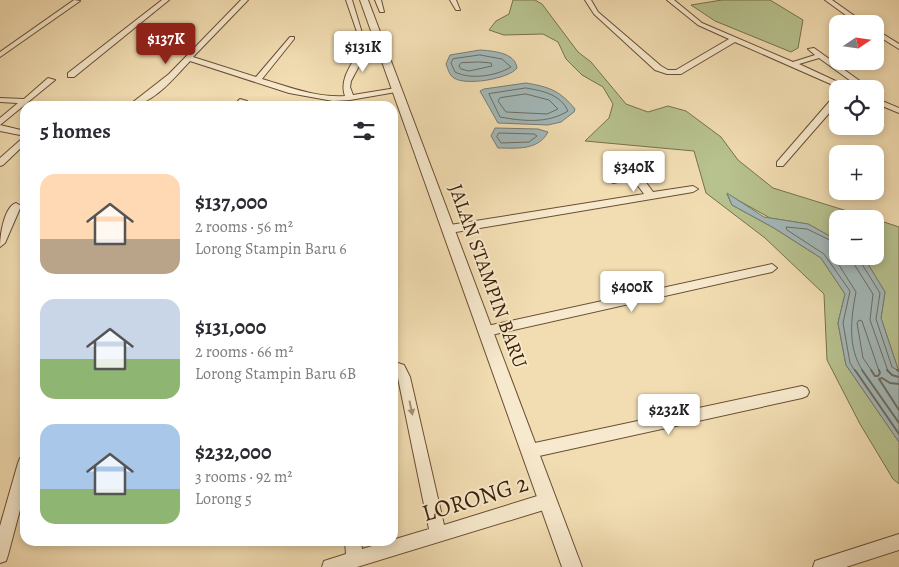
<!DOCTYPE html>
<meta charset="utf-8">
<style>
body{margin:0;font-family:Alegreya,serif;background:#f7f7f7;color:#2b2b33;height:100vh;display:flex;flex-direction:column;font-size:19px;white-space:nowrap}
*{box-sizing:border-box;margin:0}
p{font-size:16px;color:#7c7c81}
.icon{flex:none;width:28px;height:28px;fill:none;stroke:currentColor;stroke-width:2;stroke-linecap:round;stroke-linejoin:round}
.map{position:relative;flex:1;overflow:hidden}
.sheet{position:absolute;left:20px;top:101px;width:378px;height:445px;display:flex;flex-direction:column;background:#fff;border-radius:15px;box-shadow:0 2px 8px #0003}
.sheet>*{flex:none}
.needle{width:32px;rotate:77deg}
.fabs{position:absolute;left:829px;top:15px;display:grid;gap:10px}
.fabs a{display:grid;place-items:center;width:55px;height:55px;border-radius:10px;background:#fff;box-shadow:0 2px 8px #0003;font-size:25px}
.price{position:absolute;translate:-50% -42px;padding:0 11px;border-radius:5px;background:#fff;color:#222;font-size:16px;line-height:32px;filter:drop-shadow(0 1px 2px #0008)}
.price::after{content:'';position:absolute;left:50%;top:30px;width:15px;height:11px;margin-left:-8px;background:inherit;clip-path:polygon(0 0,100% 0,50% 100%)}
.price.on{background:#8f2418;color:#fff}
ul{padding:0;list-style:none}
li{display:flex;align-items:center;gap:15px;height:125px;padding:0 20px}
li span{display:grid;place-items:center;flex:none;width:140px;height:100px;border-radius:15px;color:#555}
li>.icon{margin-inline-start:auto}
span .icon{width:60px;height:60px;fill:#fffc;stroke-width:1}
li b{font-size:21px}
h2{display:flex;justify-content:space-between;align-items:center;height:60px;padding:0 20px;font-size:21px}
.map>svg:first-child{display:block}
.green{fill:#b7c28f;stroke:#79704b}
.water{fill:#a2b8b9;stroke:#797b72}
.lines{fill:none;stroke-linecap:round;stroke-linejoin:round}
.shore-far1{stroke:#6e6c60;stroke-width:1}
.shore{stroke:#6e6c60;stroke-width:2}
.minor-casing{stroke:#694e32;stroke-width:2}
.tertiary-casing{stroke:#694e32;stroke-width:2}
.minor{fill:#f7e9cd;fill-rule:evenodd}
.tertiary{fill:#f7e9cd;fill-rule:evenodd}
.oneway{fill:#a28e74}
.labels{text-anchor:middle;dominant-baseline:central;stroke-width:4;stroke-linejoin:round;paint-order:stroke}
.street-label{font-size:20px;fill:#3b1f07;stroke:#f7e9cd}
.near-street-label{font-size:24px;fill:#3b1f07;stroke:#f7e9cd}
</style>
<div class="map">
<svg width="899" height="567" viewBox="0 0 899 567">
<rect width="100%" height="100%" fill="#f2ddb2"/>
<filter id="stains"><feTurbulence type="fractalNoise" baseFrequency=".004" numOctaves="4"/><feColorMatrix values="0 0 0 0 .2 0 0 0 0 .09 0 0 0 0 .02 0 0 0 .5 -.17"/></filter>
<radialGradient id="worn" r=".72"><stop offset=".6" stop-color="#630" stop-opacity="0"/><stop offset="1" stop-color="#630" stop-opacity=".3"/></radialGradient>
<g class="green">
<polygon points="513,0 535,0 542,4 578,52 591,62 626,104 648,112 668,106 686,111 721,137 738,160 773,188 873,219 838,219 837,240 808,224 770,218 727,194 732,205 774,228 821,258 845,294 838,323 846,365 899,442 899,484 893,479 860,424 827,360 824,294 765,238 706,193 694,151 585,141 609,118 613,104 603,87 582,75 566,59 558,42 543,34 504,35 489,30 496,21 509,14"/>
<polygon points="722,0 770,0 803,20 798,48 791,52 715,21 691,5"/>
<polygon points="875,219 899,227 899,372 881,318 885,292 863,256 875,256"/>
</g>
<g class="water">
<path d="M480 50C492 51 515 52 517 68 509 79 465 86 454 78 449 75 448 69 446 64L450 55Z"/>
<path d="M526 83C550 87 560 91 575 109L574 112 561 122 548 125 498 123 480 91 484 89Z"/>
<path d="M495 128 538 129 548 132C538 151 516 148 498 148L491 136Z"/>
<polygon points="727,193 764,217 808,224 837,240 838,256 863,256 885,292 881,318 899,372 899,442 846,365 838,323 845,294 821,258 774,228 732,205"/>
</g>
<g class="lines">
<g class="shore-far1">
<path d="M480 55 502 59 511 67C496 76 471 80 455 72L451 63 453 59Z"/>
<polygon points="480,62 491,63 492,66 469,71 461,69 459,66 461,63"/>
<path d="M526 88C543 91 560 94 568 111 547 124 523 121 500 117L489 94Z"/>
<polygon points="526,94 549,100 558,109 547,114 506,112 498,101 500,98"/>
<polygon points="499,133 534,134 537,136 529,142 501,143 497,137"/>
<polyline points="838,244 807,229 786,227 787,230 824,254 850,291 843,323 850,363 855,371"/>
<path d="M838 251H833L832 254 856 292C851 318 847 348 863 371"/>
<polyline points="853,256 854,264 873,294 870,320 888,371"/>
<polyline points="859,256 860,261 880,293 876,319 892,367 899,371"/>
<polyline points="872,371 863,358 857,323 859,320 862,321 879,371"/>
</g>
<g class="shore">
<polyline points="855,370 899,434"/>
<polyline points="862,370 899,423"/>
<polyline points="871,370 875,376 878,376 880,373 879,370"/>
<polyline points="887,370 892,375 899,377"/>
<polyline points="897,370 899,371"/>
<polyline points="899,384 890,383 882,378 879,379 899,410"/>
</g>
<g class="minor-casing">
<g id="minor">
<polygon points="74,0 80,1 0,57 0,52"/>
<polygon points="162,0 169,0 74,77 68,77 68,73"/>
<path d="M241 0H248L193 57 256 77 290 37H294V39L262 79C289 87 317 98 345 96 339 79 352 64 360 49L364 47 368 49 351 81 350 87 353 95 396 88 400 90 396 92 350 100 333 101 289 93 190 61C175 77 152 106 128 106L169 74Z"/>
<polygon points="346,0 352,0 362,33 357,32"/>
<polygon points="375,0 381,0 384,12 380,12"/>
<polygon points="450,0 456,0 460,10 456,10"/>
<polygon points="585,0 591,0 598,12 661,66 668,70 676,70 729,39 698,25 667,0 674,0 702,23 793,62 815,55 808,49 814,48 871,89 862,89 819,58 799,64 853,89 842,89 735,42 681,74 667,74 655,70 594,14"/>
<polygon points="825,0 832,0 866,24 858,24"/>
<polygon points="875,29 899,44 899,49 875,34"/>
<polygon points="48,78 55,80 0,125 0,118 18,103 0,102 0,98 24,99"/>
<polygon points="835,95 838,95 838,103 783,166 777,166 777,162"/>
<polygon points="875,98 899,108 899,113 875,103"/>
<polygon points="240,99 247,101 242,106 233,106"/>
<polygon points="0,125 25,131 25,144 3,165 0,166 0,158 25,136 0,131"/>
<polygon points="660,168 663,169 663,173 642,177 653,192 693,186 698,189 693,192 450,233 445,229 450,225 644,194 633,179 613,183 608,180 613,177"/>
<path d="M16 203 21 206 5 243 0 247C0 235 4 207 16 203Z"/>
<polygon points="772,264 777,268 772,272 487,336 483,335 481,331 483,327 487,326"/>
<polygon points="392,361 404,365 410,377 444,525 547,493 552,496 555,501 552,506 547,509 357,567 322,567 324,561 346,554 345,541 361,541 362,549 429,529 398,378 392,372"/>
<polygon points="802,386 807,388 809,392 807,396 802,398 530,458 525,456 523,451 525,446 530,444"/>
<polygon points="25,456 25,491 8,555 6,561 0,563 0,526 18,463 20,458"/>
<polygon points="899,534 899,550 846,567 813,567 815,561 821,559"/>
</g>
</g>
<g class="tertiary-casing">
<polygon id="tertiary" points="360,0 368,0 582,567 562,567"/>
</g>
<use href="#minor" class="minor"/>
<use href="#tertiary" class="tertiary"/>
</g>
<defs><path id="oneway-solid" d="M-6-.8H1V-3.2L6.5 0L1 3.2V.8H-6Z" transform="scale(1.25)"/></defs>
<use class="oneway" href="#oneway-solid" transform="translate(411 408) rotate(78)"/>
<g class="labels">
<g class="street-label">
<text transform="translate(488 276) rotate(70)">JALAN STAMPIN BARU</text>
</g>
<g class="near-street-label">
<text transform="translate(475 498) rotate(-17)">LORONG 2</text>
</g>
</g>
<rect width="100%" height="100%" filter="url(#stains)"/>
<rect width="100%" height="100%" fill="url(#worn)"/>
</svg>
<div class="fabs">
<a><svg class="needle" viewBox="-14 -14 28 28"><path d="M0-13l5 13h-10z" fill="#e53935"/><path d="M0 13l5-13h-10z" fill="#7c7c81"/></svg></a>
<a><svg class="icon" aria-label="locate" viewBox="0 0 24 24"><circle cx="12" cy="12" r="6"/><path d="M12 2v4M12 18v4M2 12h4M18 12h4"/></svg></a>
<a>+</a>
<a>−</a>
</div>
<b class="price on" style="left:166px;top:65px">$137K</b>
<b class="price" style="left:363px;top:73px">$131K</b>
<b class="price" style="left:634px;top:193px">$340K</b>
<b class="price" style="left:632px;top:313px">$400K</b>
<b class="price" style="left:669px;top:436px">$232K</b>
<section class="sheet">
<h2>5 homes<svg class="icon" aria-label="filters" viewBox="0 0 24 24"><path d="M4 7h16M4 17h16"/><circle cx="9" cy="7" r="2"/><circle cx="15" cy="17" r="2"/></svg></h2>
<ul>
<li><span style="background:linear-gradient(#ffd9b3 65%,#b9a48a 0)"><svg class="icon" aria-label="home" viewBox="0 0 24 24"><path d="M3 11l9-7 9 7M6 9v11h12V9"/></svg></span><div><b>$137,000</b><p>2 rooms · 56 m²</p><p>Lorong Stampin Baru 6</p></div></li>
<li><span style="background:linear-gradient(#c9d6e8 60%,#8fb573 0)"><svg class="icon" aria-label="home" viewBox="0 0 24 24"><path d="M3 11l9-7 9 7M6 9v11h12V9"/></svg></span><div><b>$131,000</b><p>2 rooms · 66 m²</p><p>Lorong Stampin Baru 6B</p></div></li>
<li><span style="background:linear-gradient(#a9c7e8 65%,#8fb573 0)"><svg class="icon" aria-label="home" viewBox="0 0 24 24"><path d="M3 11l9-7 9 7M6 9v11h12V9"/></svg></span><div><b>$232,000</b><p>3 rooms · 92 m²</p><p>Lorong 5</p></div></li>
</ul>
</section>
</div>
